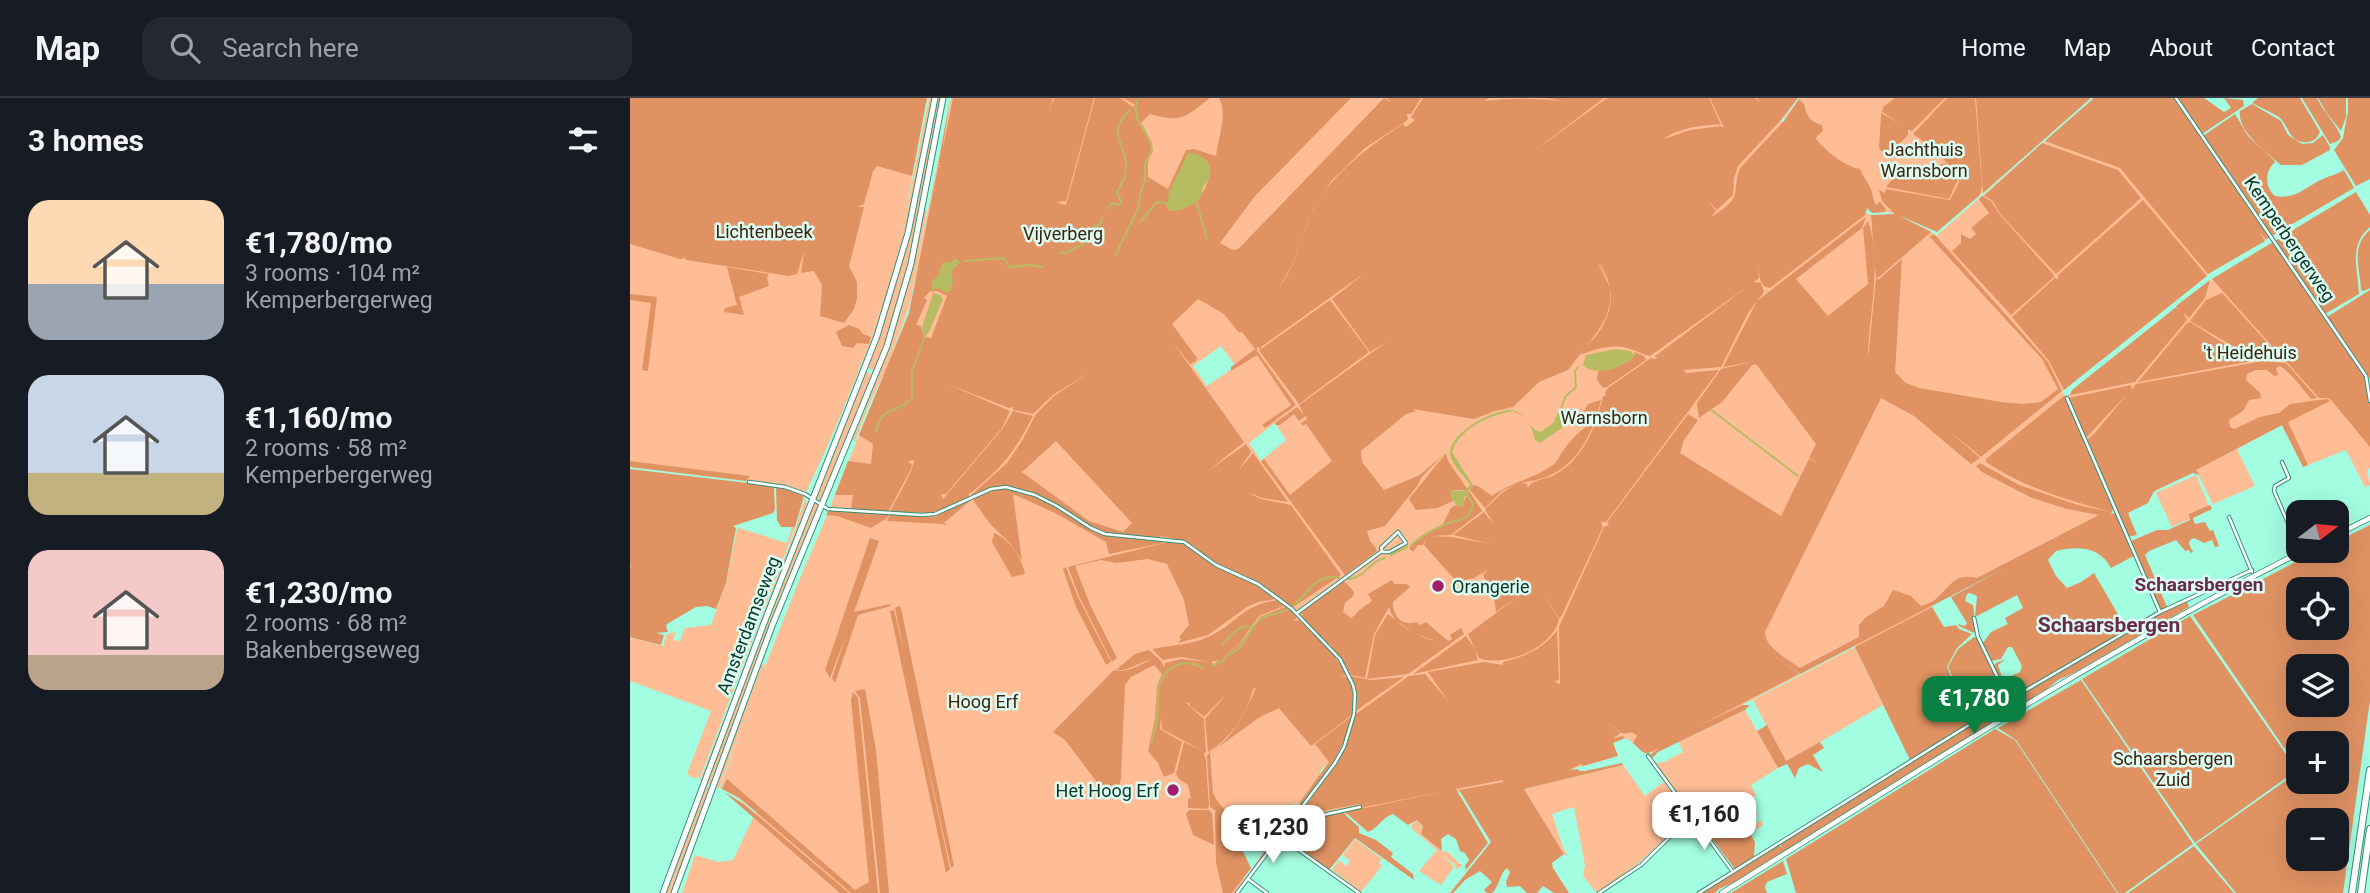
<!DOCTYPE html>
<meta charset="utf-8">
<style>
body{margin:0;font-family:Roboto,sans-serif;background:#242831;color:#f1f3f6;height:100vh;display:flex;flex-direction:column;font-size:26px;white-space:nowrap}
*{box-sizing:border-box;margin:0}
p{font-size:23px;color:#9ea1a6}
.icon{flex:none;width:38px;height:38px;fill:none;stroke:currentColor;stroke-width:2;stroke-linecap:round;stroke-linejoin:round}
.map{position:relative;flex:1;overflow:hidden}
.sheet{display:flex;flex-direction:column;background:#171b24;width:630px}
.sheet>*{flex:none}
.needle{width:46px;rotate:74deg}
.tools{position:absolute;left:1656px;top:402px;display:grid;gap:14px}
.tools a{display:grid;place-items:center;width:63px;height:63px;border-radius:14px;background:#171b24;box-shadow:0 7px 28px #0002;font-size:35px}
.price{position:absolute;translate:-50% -60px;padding:0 16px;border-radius:14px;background:#fff;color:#222;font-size:23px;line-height:46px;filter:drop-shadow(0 2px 4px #0008)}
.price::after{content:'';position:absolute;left:50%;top:42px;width:21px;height:16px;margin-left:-10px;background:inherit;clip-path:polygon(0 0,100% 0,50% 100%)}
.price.on{background:#0b8043;color:#fff}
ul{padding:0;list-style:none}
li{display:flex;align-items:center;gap:21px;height:175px;padding:0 28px}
li span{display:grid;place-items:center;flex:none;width:196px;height:140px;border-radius:21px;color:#555}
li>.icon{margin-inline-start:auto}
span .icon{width:84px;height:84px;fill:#fffc;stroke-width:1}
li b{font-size:30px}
h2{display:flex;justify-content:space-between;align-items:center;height:84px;padding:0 28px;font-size:30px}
header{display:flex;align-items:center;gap:42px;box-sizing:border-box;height:98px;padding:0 35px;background:#171b24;border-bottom:2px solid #363941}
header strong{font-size:33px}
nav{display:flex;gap:38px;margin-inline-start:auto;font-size:24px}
.search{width:490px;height:63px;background:#242831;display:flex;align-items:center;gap:18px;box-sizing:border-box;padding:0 24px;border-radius:21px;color:#9ea1a6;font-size:26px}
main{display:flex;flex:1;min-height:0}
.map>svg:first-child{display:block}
.green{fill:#ffbd96;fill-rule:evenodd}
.forest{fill:#e09263;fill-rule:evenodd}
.water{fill:#b7bc63}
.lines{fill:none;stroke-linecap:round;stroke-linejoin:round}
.stream{stroke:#b7bc63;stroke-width:2}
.minor-casing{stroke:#328f76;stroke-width:4.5}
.secondary-casing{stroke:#328f76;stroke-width:6}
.primary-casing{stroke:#328f76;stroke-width:7}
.motorway-casing{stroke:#328f76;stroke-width:8}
.minor{stroke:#fff;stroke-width:2.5}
.secondary{stroke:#fff;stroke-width:4.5}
.primary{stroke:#fff;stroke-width:5}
.motorway{stroke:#fff;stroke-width:6}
.poi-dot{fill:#a31e6a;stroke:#dcfef2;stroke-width:2.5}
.labels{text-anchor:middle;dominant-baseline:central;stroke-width:5;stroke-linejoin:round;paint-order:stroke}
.park-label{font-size:18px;fill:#41220e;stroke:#dcfef2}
.street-label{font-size:18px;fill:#0d3429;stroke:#dcfef2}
.poi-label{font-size:18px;fill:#0d3429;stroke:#dcfef2;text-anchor:start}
.neighbourhood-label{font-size:19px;font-weight:bold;fill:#6b2a4a;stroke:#dcfef2}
.quarter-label{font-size:21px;font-weight:bold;fill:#6b2a4a;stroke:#dcfef2}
</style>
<header>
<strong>Map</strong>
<div class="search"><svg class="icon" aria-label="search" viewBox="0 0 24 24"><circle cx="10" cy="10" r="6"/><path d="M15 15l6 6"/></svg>Search here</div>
<nav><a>Home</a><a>Map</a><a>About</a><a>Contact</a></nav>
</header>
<main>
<section class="sheet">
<h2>3 homes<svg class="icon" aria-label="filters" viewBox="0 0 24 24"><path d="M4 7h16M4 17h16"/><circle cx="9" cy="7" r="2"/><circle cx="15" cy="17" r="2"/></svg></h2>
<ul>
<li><span style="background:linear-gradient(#ffd9b3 60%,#9aa5b1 0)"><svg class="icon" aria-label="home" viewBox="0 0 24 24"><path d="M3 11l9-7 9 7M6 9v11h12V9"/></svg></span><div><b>€1,780/mo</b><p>3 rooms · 104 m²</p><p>Kemperbergerweg</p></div></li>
<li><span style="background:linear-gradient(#c9d6e8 70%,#c2b280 0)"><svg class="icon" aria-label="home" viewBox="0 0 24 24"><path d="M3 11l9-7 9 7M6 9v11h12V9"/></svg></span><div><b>€1,160/mo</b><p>2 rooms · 58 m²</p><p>Kemperbergerweg</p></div></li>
<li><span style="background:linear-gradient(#f6c9c9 75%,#b9a48a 0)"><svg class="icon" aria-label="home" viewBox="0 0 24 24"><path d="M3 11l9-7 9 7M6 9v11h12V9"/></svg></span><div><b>€1,230/mo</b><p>2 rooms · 68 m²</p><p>Bakenbergseweg</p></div></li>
</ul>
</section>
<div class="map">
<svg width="1740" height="795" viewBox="0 0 1740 795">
<rect width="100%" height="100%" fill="#a3fde0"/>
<g class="green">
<path d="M0 0H297C286 54 278 108 265 161 244 241 212 319 176 394L145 386 0 369Z"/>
<path d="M299 0H303L275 140 251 221 234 268H231C264 181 281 91 299 0Z"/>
<path d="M307 0H311C293 94 279 183 245 273L238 270 272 164Z"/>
<path d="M321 0H1168L1151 23 1170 40 1230 104 1236 115 1241 117H1265L1299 132 1306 138 1464 0H1544L1639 140 1580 175 1432 293 1483 411 1482 415 1301 507 1312 528 1316 570 1341 624 1283 660 1226 547 1019 656H1017L997 640 983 645 988 658 953 668 674 725V711L704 670 699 664 690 673V677L669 705 667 707 665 705 661 711 664 719 626 769H623L633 755 614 737 608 742 612 749 610 750 621 771 613 781 619 778 605 795H52L65 757 89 764 103 762 126 714 103 696 90 690 123 601 89 690 86 689 132 566 135 567 133 574 170 480 199 413 302 418 349 396 371 390 487 439 532 442 560 508 533 440 487 437 376 388 348 394 302 416 200 409 256 271 238 309 225 344 223 341C255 266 278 194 294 112H297L280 206 257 268 279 215 283 199 286 171ZM591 248 606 268 577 288 563 268ZM645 325 656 342 631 363 619 345Z"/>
<polygon points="1170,0 1437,0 1446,13 1350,97 1279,121 1258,114 1242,115 1227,93 1154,20"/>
<polygon points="1582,181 1736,298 1740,306 1740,370 1737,372 1740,387 1735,389 1716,352 1673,369 1652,327 1607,351 1625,388 1583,406 1566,372 1487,413 1437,298"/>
<polygon points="236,274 244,277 191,405 185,401"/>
<polygon points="1566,377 1579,408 1561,417 1562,420 1542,429 1526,395"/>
<polygon points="175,399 177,407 102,598 72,684 70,683 166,430"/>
<polygon points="185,403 190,406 80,687 76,685"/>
<polygon points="108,428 109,430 157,445 162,429 165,429 69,682 68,677 74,659 66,681 57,676 81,613 0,583 0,539 33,548 37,536 46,534 43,542 50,543 55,530 81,527 96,485"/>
<polygon points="1225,549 1253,607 1156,664 1123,602"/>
<polygon points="1115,612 1148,670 1121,687 1126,697 1118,705 1128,716 1123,721 1126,725 1132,722 1133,727 1120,735 1102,700 1066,721 1024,665 1034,664 1053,654 1049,644"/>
<path d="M993 667 1015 698 1035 683 1061 721C1028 742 1004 777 966 794L953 778 955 767 944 709 922 716 933 749 938 758 934 756 894 691Z"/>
<polygon points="75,688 80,690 41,795 36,795"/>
<polygon points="787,722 793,728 791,736 814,754 817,753 832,768 826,771 825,767 813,757 824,769 811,787 789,773 807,752 782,731 781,727"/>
<polygon points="725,741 752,761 749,765 752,768 731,794 702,772 709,762 716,768 720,763 713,757"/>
</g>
<g class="forest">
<polygon points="0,0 297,0 282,78 247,68 243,73 234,106 227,109 234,109 219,168 227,184 227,201 224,211 214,225 190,218 192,187 184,173 171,175 174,154 167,176 159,178 56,162 55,160 50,161 0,146"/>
<path d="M320 0 312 54 323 0H423L419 13 424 0H464L436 103 426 104 436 107 465 0H491L503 9 505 7 493 0H580C554 20 552 25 520 16L511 25C531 56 515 51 518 79L538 91 556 52 564 51 586 58C588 41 598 15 589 0H721L625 98 590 145 603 152 608 151 617 142 754 0 761 4 757 0H791L781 16H777L778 21 775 24 735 50 702 82 683 111 662 167 649 190C665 168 669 146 679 121 696 79 737 50 773 26L776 29 785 22 781 19 793 0H860L854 3C881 0 910 0 937 4L916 0H974L900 56 977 0H1079L1091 27C1074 26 1046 31 1034 41L1060 32 1091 28 1094 30 1080 0H1125L1130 4 1127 0H1168L1149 24 1108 68 1104 80 1103 97 1087 112 1077 101 1086 113 1081 119C1087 115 1103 106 1105 96 1107 86 1106 78 1111 69L1155 22 1169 1 1174 6C1177 17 1178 23 1192 27L1193 33 1187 38 1186 41C1197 54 1214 68 1230 71 1233 79 1238 84 1241 91 1243 97 1243 102 1246 107L1250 104 1256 111 1255 114 1242 115 1237 110 1235 117 1140 190 1135 189 1131 184 1127 168 1129 180 1124 184 1131 185 1134 194 1118 215 1091 269 1054 272 1056 275 1089 272 976 424H971L973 429 931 519 929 520 911 493 929 521C923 550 875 570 849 560L838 536 897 492 866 514 864 499 853 477 858 472 844 480 827 484 794 447 798 438 793 447H788L783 454 779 450 794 436 812 428 821 410 826 407 831 409 839 393 852 413 821 437 803 438 821 439 861 446 823 437 854 414 864 427 855 411 873 394 884 387 872 393 855 410 840 392 843 387 848 388 862 398C881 384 904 381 923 367 928 363 929 359 932 354 940 343 949 333 960 326L951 318 958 306 971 302C964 330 951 362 923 376 913 381 901 383 891 385L897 386 898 390C903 380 917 382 926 376 954 360 966 328 973 298H976L975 294 978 290 1021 260 1026 261 1027 259H1024L1121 186 1020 258C1012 256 1005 252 997 250 982 246 965 251 951 257 954 249 962 243 968 235 985 211 985 187 968 164L980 190V206L976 219 968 233 938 272 909 284 883 309 865 313 844 321 783 311 786 313 776 316 731 353 732 364 754 392 790 377 813 357 791 380 788 387 755 428 737 433 740 443 745 449 747 453 715 477 631 363 634 361 660 397 702 363 676 326 673 328 671 325 677 321 676 318 669 323 664 316 650 327H646L645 325 667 309 674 317 669 307 758 243 740 254 702 201 736 174 631 249V251L700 202 739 254 669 306 630 254 629 249H627V253L666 307 635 330 632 327 661 307 627 257 601 273V269L625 251 612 234 609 235 594 216 568 201 542 226 567 260 566 263 560 266 542 243 614 344 578 373 616 346 621 354 608 373 623 355 658 404 632 400 615 393 631 401 661 407 711 477 662 510 621 481 580 462 564 448 546 441 530 438V440L475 435 462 429 416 402 374 387 340 398 377 365 392 343 406 316 424 298 462 273 423 297 403 316 383 312V309L379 310 315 285 380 313 372 330 316 396H311L313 401 373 330 383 313 403 318C386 352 370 373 339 396V399L306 414 305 412 304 415 260 414C266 401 284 372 284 362L278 363 282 367 281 371 258 414 221 411 223 397H205L218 363 241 366 243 346 229 337 279 215 308 69H312L308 68ZM557 57 580 69C579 93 565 112 540 113L535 106 538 104C541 87 552 73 557 57ZM303 193H307L317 198 301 240 296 239 294 241 291 228 286 227 297 202 294 200 299 194ZM426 343 502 425 493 434 459 423 392 374Z"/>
<polygon points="1265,0 1315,0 1282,33 1278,31 1278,37 1260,56 1253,55 1249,50 1251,18 1251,15 1271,26 1252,14 1253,9"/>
<path d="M1317 0H1345L1352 87 1350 97 1307 134 1268 117 1301 134 1249 179 1247 178 1248 182 1272 161 1265 274 1276 285 1289 290 1371 304 1393 306 1411 304 1428 291 1412 261 1300 139 1304 136 1418 264 1432 293 1351 359 1318 332 1350 360 1341 366 1284 318 1251 300 1135 534C1135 550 1158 561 1170 570L1229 539V527L1236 519 1254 508 1263 492 1281 498 1291 508C1297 506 1303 504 1307 500 1322 487 1324 475 1347 480L1469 417 1437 411 1400 399 1352 374 1346 368 1350 365 1389 387 1448 407 1480 414C1437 401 1394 390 1356 364V361L1435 297 1483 411 1481 416 1485 415 1504 458 1481 470C1469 448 1448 448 1426 453L1418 462 1426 478 1437 490 1451 484 1464 475 1497 532 1381 599 1378 598 1363 568 1366 565 1376 561 1368 567 1373 582 1390 574 1392 568 1382 549H1378L1371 561 1361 563 1353 545 1361 534 1378 526 1375 520 1393 510 1387 497 1345 519 1347 498 1340 495 1337 496 1335 503 1343 507 1346 533 1344 535 1329 528 1328 526 1335 528 1337 525 1321 499 1377 469 1170 576 1143 556 1169 576 1067 629 1112 607H1120L1115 612 1028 654 1022 660 1020 657 1029 650C1013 658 1016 657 1003 645L1007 638C1001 631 999 637 991 635L975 622 990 635 983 641 992 638 995 640 983 645 988 658 953 668 951 666 940 672 947 671 950 673H955L992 665 993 667 894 691 934 756 922 765 923 770 939 795H924L913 788 907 795H897L890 788 877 789 876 784 880 774 877 770C869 776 870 788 862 795H857L854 792 862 784 850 773 835 782 823 795H820L861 744 829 692 873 684V682L826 691 858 745 836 772 835 768 839 762 835 755 830 753 826 741 818 736 811 741 812 753 791 736 793 728 787 722 778 727 763 716C752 719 748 731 738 734L714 713 821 692 735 710 729 706 676 716 679 713 674 710 710 660 726 616 779 578 795 576 818 603 798 574 854 564 873 567V564C893 559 914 551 927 532L929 582 925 583 928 585 919 583 930 586 929 529 974 429 979 427 977 424 981 419 1058 316 1068 322 1054 342 1050 355 1151 418 1179 361 1188 365 1179 360 1186 346 1126 266 1122 267 1092 304 1069 320 1067 305 1091 271 1126 263 1093 269 1127 203 1236 119 1232 130 1166 181 1198 218 1238 186 1233 130 1238 123C1253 168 1238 218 1238 261L1246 181 1241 117 1265 116 1252 103 1249 92 1255 95 1256 91 1320 102 1329 84V78L1304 51 1283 36Z"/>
<polygon points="1346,0 1461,0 1353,95"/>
<polygon points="1464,0 1545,0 1640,138 1639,140 1636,141 1630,135 1635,143 1578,176 1490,70 1415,43"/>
<polygon points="1547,0 1574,0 1594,14 1601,10 1594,0 1613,2 1614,8 1572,36"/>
<path d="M1628 0H1670L1690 34C1687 40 1685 43 1678 44 1659 47 1659 27 1649 19 1641 14 1631 10 1622 5Z"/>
<path d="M1672 0H1687C1693 14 1707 26 1711 39L1708 43 1700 46Z"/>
<polygon points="1688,0 1716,0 1716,19 1711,33 1696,14"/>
<polygon points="1718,0 1740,0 1740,81 1726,88 1704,52 1713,40 1718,13"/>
<path d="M1622 6 1651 23 1658 37 1672 46 1683 45 1693 37 1700 49V52L1672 67H1651C1637 54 1607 34 1610 13Z"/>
<path d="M1605 16 1618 38 1644 62 1645 64C1634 74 1635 89 1645 98 1667 102 1676 88 1693 81 1701 77 1706 77 1714 72L1724 90 1642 138 1573 38Z"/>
<polygon points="1412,45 1488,72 1511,100 1426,176 1371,117 1362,102 1354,98"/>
<polygon points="1316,65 1328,81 1319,101 1256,89 1263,80 1287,78 1308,67"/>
<path d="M1726 94 1740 117V129C1718 148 1728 170 1729 196L1695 216 1645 143Z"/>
<polygon points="1352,98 1361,103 1370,117 1423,176 1424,179 1381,217 1322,153 1331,145 1331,136 1340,141 1346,136 1341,130 1359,115 1349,101"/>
<polygon points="1513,102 1577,178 1434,292 1419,263 1382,219 1425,180 1428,181 1428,177"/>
<path d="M1740 132V190L1734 193 1731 192C1730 169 1720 149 1740 132Z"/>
<polygon points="1643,144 1735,279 1737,298 1740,304 1740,349 1701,302 1698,300 1689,300 1653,260 1636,261 1646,254 1650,257 1582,181"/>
<polygon points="97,169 139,176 137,180 139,188 109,199 114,217 94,214 95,210 107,207"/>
<polygon points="1580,182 1575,200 1559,220 1553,214 1557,222 1505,284 1440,297 1442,292 1545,210 1547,210 1546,208"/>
<polygon points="1740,192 1740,281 1697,219"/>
<polygon points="1592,195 1643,251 1643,253 1633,261 1625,261 1560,223 1576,202"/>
<polygon points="0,196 27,199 18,273 12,272 21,205 0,202"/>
<polygon points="1560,224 1622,263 1508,284 1557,225"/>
<polygon points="219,227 229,231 233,236 241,239 239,246 227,245 223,250 212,248 206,234"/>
<polygon points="1004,254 1014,258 1016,262 977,289 973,290 967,282 968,273 996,265 1005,256"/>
<path d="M1633 263 1656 265 1687 300 1681 301C1673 291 1660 274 1650 268L1646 270 1648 277 1644 278 1637 272H1626L1617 276 1616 282 1630 295 1631 300 1619 302 1614 312 1599 322 1600 329 1604 331 1630 319 1649 315 1660 306 1697 301 1700 303 1658 324 1678 367 1673 369 1652 327 1566 372 1569 377 1563 375 1524 393 1518 405 1498 415 1507 437 1498 439 1456 343 1464 336 1498 295 1455 341 1438 300 1501 287 1502 292 1506 286Z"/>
<polygon points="816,355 818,363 838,392 824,392 821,398 823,403 807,410 786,412 779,401"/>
<polygon points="0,363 120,378 116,383 0,369"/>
<polygon points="0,371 143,388 144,390 145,411 143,415 103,428 106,430 96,485 86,511 77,508 66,509 37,526 36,528 38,534 26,535 34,537 31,547 0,539 0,469 2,468 0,468"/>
<polygon points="146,389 155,390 174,398 165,429 151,429 147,422"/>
<polygon points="371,390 405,398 475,436 531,441 533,445 479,456 476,444 427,416 383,396 392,463 379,444 361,427 343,402 344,399"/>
<polygon points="338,401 341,402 315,424 313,423 317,428 313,426 257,423 260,416 307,419 306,417"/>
<polygon points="1580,407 1582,411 1563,420 1565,426 1575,424 1580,433 1583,432 1589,448 1585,449 1582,442 1574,445 1564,440 1560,442 1559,446 1563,454 1561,455 1559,452 1555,453 1546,442 1519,453 1515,457 1537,509 1531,512 1501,443 1527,432 1538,432 1560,422 1559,416"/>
<polygon points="199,412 259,416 257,420 241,430 207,418 196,417"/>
<path d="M1740 427V602L1713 795H1606L1566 746 1668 674V684H1706V646H1668V670L1563 517 1687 453H1706V444ZM1668 492H1706V530H1668ZM1668 569H1706V607H1668ZM1668 723H1706V761H1668Z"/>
<path d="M364 435C379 440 392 461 395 476L382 479 362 444Z"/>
<polygon points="240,440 249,443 224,514 260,506 261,508 228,517 205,585 202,580 217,535 200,580 195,572"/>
<polygon points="546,442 554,445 599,475 620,483 646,501 628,504 617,509 578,537 548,545 551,541 549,539 559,527 554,502 537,466 518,461 486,465 471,462 445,468 461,509 487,560 482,564 449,498 438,469"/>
<polygon points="436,469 448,499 481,564 476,567 446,509 433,471"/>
<path d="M713 482 724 494 723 498 715 505 713 514 721 520 725 517 728 513 742 503 738 496 762 482 764 486H776L780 489 763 504C762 518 773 529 787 524L790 527 796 524 818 543 822 541 820 537 831 530 834 536 778 576 737 581 745 537 758 516C773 527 787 539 806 543 789 537 763 528 759 509L744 536 735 580 721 577 702 549 675 524 671 515Z"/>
<path d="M647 502 656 507 629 518 610 545 589 562 581 564 585 567V565L611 545 630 519 657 508 667 520 663 523 669 522 699 551 718 577 710 578 718 579C724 591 725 603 722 617L681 648 649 610 630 619 580 655 583 695 588 704 601 719 600 727 621 770 602 795H593L586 765 585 715 586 713 580 709 577 658 579 655C605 639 614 616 626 590L623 591C616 618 601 640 578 654L575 621 597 595 574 619 560 608 559 605 555 604 574 621 576 654 574 655 576 663 579 709 577 711 558 710V701L561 700 558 687 549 681 546 676 554 644 573 653 532 631 531 619 530 631 552 644 544 675 534 679 528 665 518 653 525 621 527 588 532 576 524 567 501 579 495 587 491 681 486 699 476 696 435 642 423 634 484 572C498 576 509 566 522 562 509 563 499 574 486 572L505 556 519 552 531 563 534 569 535 565 551 561 580 564 551 559 533 562 522 551C541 547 562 547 580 538 609 524 610 508 647 502Z"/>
<polygon points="1557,503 1559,509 1444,575 1428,582 1417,591 1105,784 1089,791 1085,795 1072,795 1149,747 1153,750 1150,746 1380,603 1530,516"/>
<polygon points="269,508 271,510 324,768 321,770 284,605 320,771 316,775 260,513 264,512 274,554 265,510"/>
<polygon points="1302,509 1314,529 1326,527 1329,531 1342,536 1327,550 1317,569 1341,624 1280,662 1225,549"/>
<polygon points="1560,518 1667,672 1565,745 1452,581"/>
<polygon points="836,538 845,551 848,562 783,576"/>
<polygon points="1344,539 1348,540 1365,577 1355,584 1365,609 1356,615 1352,605 1354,600 1349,596 1346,587 1330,596 1318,569 1328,551"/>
<polygon points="721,578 740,582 774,579 727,612 727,596"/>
<polygon points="1451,582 1563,746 1495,795 1488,795 1386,642 1368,630"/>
<polygon points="235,591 246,652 259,795 250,795 230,600 225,593"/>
<polygon points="223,594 228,600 248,795 221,795 111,701 92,691 97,681 225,792 239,784 221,602"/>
<path d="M722 618C714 654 693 679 671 708L669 705 699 664 685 646Z"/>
<polygon points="1137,627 1156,663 1190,644 1194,650 1183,657 1193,674 1178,666 1169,670 1165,680 1157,666 1148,670 1127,633"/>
<polygon points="1365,631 1385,642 1487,795 1166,795 1156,761"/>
<polygon points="94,694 114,706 219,795 210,795"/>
<polygon points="1102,699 1116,723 1114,725 1125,744 1124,759 1105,771 1080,738 1095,727 1085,710"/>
<polygon points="559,712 579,712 582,715 584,747 563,737 556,716"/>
<polygon points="712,714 729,729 729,735 746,742 763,755 761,759 783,776 784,782 725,740 699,772 653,738 666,723"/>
<polygon points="1564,748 1604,795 1498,795"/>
<polygon points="1153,763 1157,776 1137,784 1135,789 1137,795 1101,795"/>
</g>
<g class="water">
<path d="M558 55C572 55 585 65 579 80 578 83 574 86 573 90 571 95 573 100 566 104 559 109 549 113 540 113L535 106 538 104 539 94Z"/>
<polygon points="326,160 330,164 321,174 323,182 321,192 316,195 309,190 303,192 304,195 310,197 313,201 300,232 294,241 292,229 303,196 301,185 309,176 312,165 321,164"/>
<path d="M985 251 1001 253 1005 258C993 269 967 280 953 267L956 257Z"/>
<path d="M931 309 934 323 932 330 910 345 905 342C902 329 897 318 883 313 860 317 830 330 822 354L843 387 834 400V407L831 409C824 406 819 399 821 392L834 393 840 387C835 378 820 366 820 354 821 334 864 311 881 312 896 313 898 332 911 334L923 325Z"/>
</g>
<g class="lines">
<g class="stream">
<polyline points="506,9 508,0"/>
<path d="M495 76C502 49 472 37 500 12"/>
<polyline points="567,105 577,142"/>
<polyline points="479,111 481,105 490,107 491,103 487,94 495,79"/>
<polyline points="510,124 527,104 535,105"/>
<polyline points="429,155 438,154 455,145 459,132 470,126 472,120"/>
<polyline points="485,158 508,111 511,93 515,82 515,66 522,53 521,45 507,20 506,9"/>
<polyline points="334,163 374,160 379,169 401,167 412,169"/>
<polyline points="931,311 935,299 946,289 945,273 948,269"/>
<polyline points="1080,311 1168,378"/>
<path d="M246 333C253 305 270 316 282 300V274L294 241"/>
<path d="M781 447C790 439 804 431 816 426 829 420 837 425 843 407L837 396"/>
<polyline points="761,457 777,449"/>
<path d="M718 481C738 479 737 464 755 460"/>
<path d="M664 507C678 495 687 474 709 480"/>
<path d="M592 547C600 538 609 526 622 529"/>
<path d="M582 568 593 563 596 558C621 547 614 534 631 521 638 516 650 516 658 511"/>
<path d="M522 644C523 637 526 630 527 622 529 611 526 600 529 589 534 568 555 559 573 570"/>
</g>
<g class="minor-casing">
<g id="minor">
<polyline points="1546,0 1736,278 1740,303"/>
<polyline points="1437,300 1530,514"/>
<polyline points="1652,364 1659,380 1645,388 1644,393 1668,448"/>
<polyline points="119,384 155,389 175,396 198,411 292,417 305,416 361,391 376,389 405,397 427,408 461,430 475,436 554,444 586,467 628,486 662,511 710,561 723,587 725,596 724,616 714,649 705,665 607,795"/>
<polyline points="1599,419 1622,474"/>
<polygon points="768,434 776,445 759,454 753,454 751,450"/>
<polyline points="667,515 752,453"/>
<polyline points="1344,520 1348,539 1378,601"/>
<polyline points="1018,658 1103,774"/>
<polyline points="665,723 730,709"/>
<polyline points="652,740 729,795"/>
<polyline points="618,781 637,795"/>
<polyline points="969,795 1011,767 1049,730 1064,721"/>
<polyline points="1069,795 1379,602 1530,514 1622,472"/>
</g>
</g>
<g class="secondary-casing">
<g id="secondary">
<polyline points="1706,437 1740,420"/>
<path d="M1092 795C1283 676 1472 554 1673 453"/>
</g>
</g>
<g class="primary-casing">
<g id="primary">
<polyline points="33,795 134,525 247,238 278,135 305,0"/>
<polyline points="44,795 142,528 257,248 281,166 313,0"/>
</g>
</g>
<g class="motorway-casing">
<g id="motorway">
<polyline points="1722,795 1740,672"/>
<polyline points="1731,795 1740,731"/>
</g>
</g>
<use href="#minor" class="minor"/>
<use href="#secondary" class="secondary"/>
<use href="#primary" class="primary"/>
<use href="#motorway" class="motorway"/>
</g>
<g class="poi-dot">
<circle cx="808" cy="488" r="7"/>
<circle cx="543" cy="692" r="7"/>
</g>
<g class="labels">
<g class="park-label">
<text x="1294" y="51">Jachthuis<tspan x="1294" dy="21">Warnsborn</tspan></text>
<text x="134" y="133">Lichtenbeek</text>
<text x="433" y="135">Vijverberg</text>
<text x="1620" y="254">'t Heidehuis</text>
<text x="974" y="319">Warnsborn</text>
<text x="353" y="603">Hoog Erf</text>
<text x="1543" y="660">Schaarsbergen<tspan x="1543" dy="21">Zuid</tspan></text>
</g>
<g class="street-label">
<text transform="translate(1660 141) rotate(56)">Kemperbergerweg</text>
<text transform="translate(118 527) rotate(-69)">Amsterdamseweg</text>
</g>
<g class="poi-label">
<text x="822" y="488">Orangerie</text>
<text x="529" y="692" text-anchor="end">Het Hoog Erf</text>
</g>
<g class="neighbourhood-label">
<text x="1569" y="486">Schaarsbergen</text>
</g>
<g class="quarter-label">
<text x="1479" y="527">Schaarsbergen</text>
</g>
</g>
</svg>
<div class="tools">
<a><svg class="needle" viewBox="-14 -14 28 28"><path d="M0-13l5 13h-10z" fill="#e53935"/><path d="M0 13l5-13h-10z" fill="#9ea1a6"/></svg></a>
<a><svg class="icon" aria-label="locate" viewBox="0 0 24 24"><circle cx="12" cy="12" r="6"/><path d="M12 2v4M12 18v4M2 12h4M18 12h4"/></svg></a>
<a><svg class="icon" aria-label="layers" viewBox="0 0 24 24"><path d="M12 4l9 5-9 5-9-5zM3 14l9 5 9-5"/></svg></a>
<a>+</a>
<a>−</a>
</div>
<b class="price on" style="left:1344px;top:638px">€1,780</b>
<b class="price" style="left:1074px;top:754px">€1,160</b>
<b class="price" style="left:643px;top:767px">€1,230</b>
</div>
</main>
